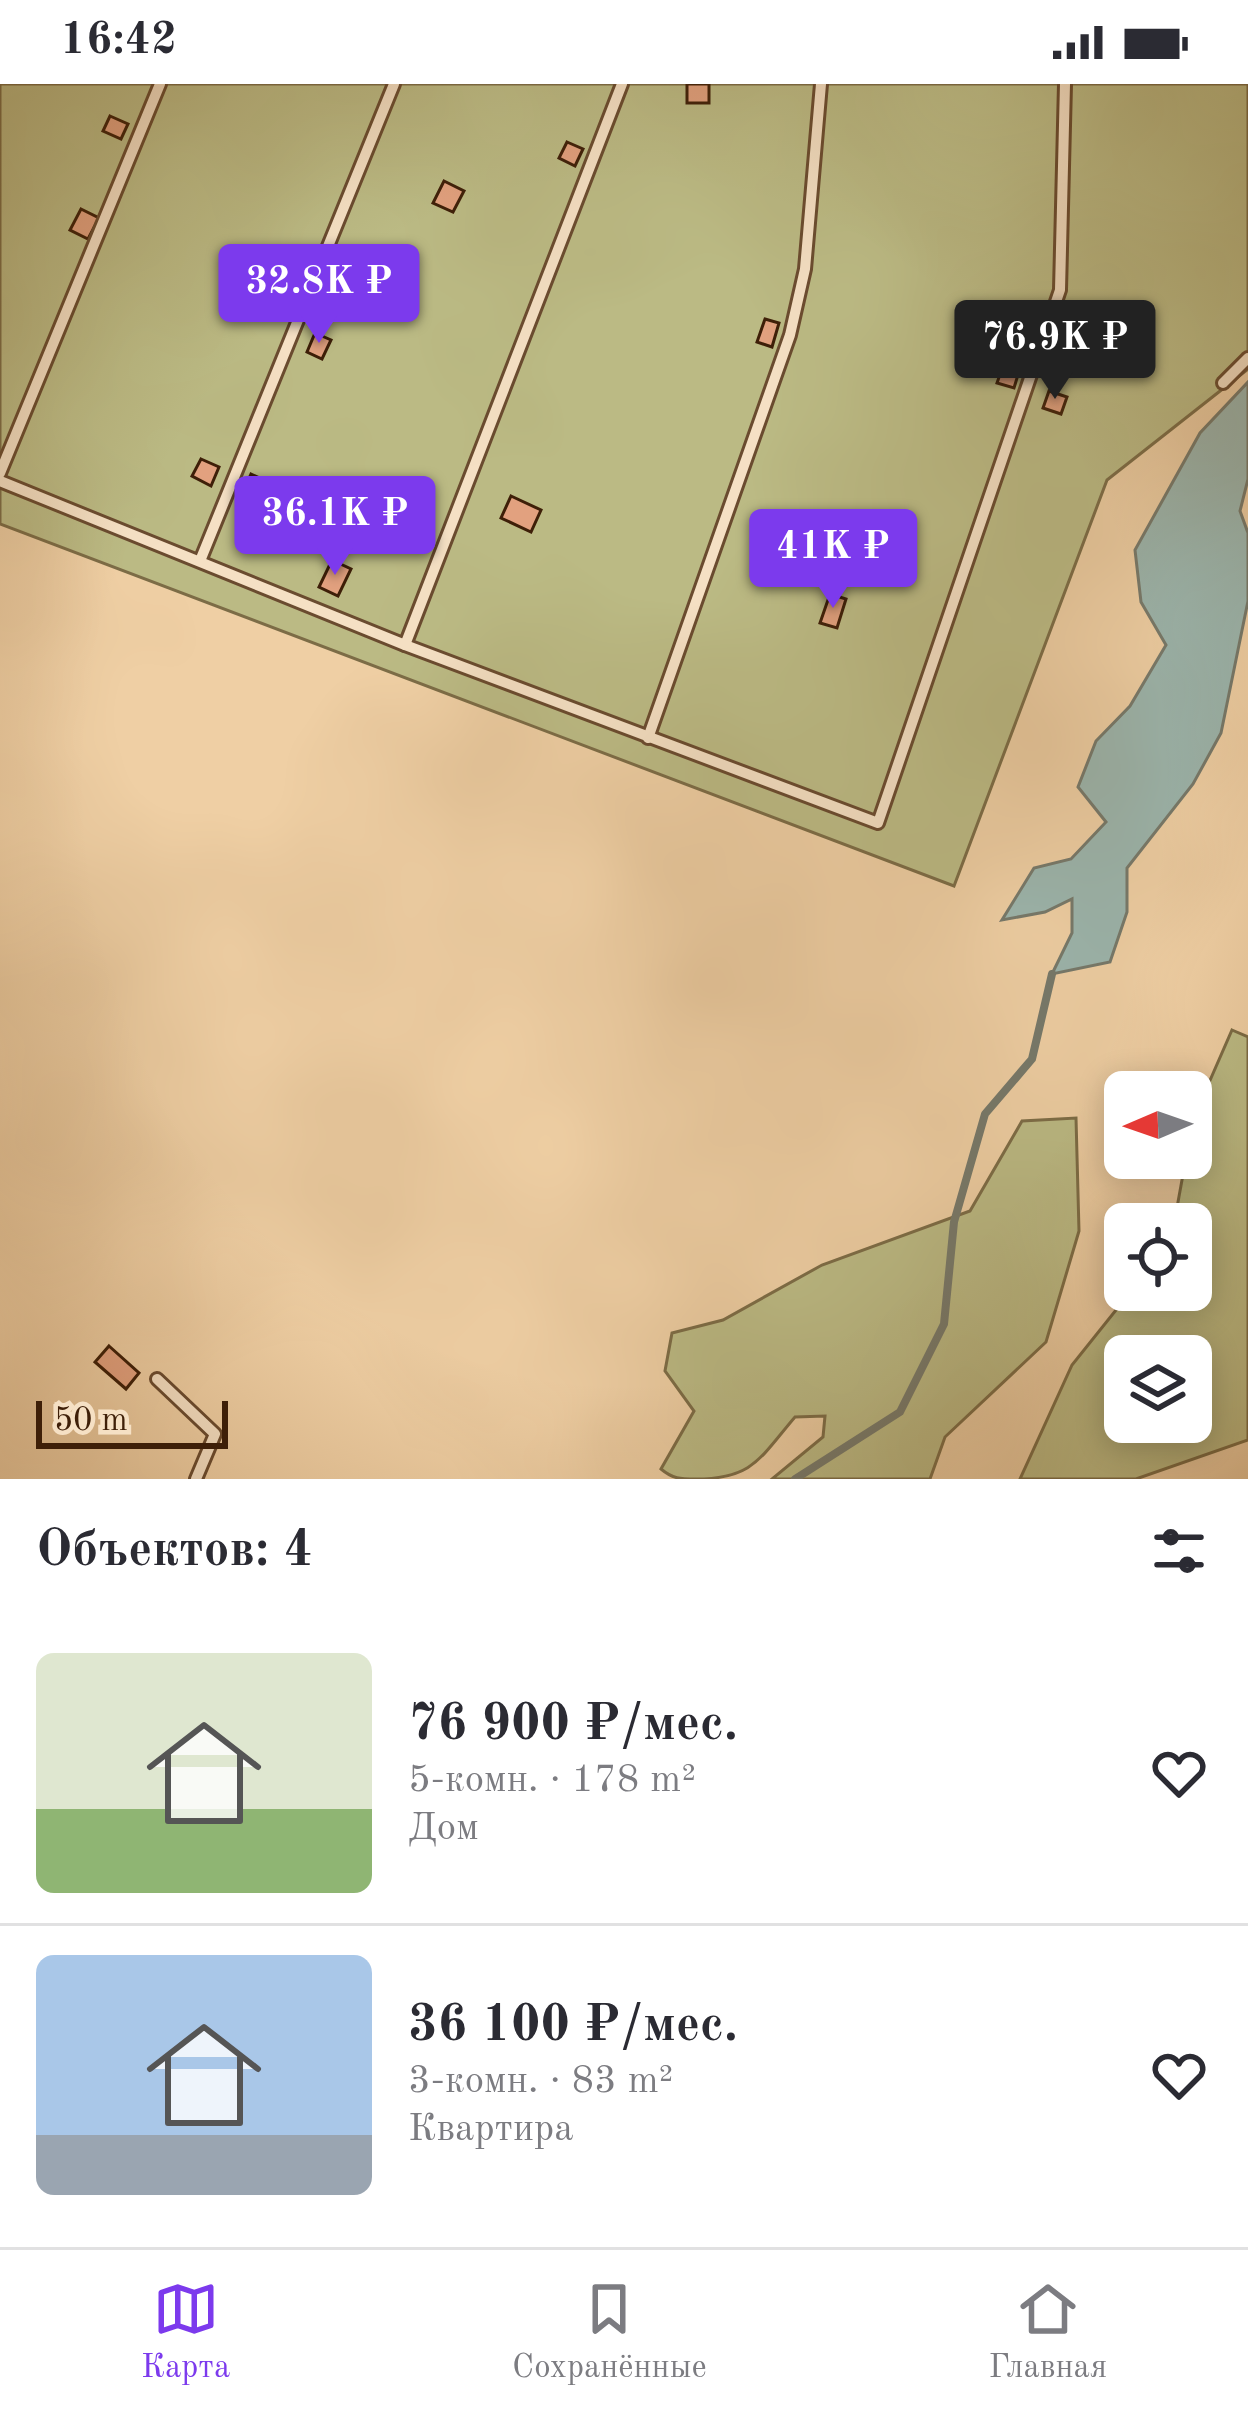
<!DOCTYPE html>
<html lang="ru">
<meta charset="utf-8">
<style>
body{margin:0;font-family:"Old Standard TT",serif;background:#f7f7f7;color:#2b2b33;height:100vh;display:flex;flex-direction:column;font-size:45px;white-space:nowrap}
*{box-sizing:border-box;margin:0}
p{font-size:39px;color:#7c7c81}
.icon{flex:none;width:66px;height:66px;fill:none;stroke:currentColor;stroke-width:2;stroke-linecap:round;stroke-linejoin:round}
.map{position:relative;height:1395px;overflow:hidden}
.details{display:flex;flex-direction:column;background:#fff;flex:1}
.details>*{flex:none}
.needle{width:78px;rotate:268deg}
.tools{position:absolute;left:1104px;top:987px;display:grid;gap:24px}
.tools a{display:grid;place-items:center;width:108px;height:108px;border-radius:18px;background:#fff;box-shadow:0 6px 30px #0003;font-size:60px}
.scale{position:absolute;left:36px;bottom:30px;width:192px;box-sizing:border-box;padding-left:12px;border:6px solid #3e1f08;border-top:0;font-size:33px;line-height:42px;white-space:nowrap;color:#3e1f08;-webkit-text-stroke:9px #f5e0c4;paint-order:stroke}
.price{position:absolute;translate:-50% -102px;padding:0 27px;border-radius:12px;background:#7c3aed;color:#fff;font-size:39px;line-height:78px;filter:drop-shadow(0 3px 6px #0008)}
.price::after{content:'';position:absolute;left:50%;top:72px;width:36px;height:27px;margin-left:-18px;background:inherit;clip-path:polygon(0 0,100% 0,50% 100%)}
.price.current{background:#222;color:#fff}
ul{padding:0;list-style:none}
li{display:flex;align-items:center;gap:36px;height:300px;padding:0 36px}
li+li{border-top:3px solid #e1e1e2}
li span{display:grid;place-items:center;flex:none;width:336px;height:240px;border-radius:18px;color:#555}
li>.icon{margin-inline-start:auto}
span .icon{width:144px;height:144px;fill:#fffc;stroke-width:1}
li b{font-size:51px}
h2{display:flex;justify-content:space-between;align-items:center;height:144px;padding:0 36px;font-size:51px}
.status{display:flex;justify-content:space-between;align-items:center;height:84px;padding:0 60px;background:#fff;direction:ltr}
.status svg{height:33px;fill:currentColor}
.menu{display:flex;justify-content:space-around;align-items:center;height:168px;border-top:3px solid #e1e1e2;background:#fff;font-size:33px;color:#7c7c81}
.menu a{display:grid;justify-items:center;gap:6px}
.menu .current{color:#7c3aed}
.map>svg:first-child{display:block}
.green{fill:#bbba84;stroke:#7c6c46;stroke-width:3;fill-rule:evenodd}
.water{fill:#9bb5ad;stroke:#76796b;stroke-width:3}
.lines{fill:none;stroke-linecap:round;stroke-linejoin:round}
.stream{stroke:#76796b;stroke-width:8}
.building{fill:#e2a17f;stroke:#3e1f08;stroke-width:3}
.lane-casing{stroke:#6a4b2f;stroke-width:16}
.lane{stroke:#f5e0c4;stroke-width:10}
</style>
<div class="status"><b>16:42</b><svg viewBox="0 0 49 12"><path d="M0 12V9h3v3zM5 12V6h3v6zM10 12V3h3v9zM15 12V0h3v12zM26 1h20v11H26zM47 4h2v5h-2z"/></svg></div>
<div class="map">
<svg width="1248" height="1395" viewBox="0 0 1248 1395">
<rect width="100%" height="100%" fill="#efcfa4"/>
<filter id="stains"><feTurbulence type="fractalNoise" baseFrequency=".00167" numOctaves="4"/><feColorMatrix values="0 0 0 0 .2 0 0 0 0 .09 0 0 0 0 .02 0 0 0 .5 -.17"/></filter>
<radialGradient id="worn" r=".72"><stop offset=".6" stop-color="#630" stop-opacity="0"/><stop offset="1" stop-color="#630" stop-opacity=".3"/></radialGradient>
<g class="green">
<polygon points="0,0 1248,0 1248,285 1107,396 954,802 0,440"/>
<path d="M1232 946 1248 953V1356L1136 1395H1020L1072 1281 1132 1206H1191V1140H1174L1186 1074H1191L1194 1033ZM1191 1272V1338H1125V1272Z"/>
<path d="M1076 1034 1079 1147 1046 1258 945 1353 930 1395H772L823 1353 825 1332 795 1333C760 1374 753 1395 696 1395 680 1395 673 1395 661 1385L694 1327 665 1287 672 1249 723 1236 822 1181 970 1127 1022 1037Z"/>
</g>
<polygon class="water" points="1248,298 1248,395 1240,427 1248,449 1248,517 1221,649 1193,700 1127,784 1127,828 1110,878 1052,890 1072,849 1072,815 1045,828 1002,836 1034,784 1071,775 1106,738 1078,703 1096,657 1130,622 1166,561 1141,518 1135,466 1200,349"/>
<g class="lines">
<polyline class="stream" points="795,1395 900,1328 944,1240 954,1138 985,1030 1032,975 1052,890"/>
</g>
<g class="building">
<rect x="687" y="0" width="22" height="19"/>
<polygon points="110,32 128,40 121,55 103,47"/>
<polygon points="567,58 583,65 575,82 559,74"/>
<polygon points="444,97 464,107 453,128 433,119"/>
<polygon points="81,125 99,134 88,155 70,146"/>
<polygon points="765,235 779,239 772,263 757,258"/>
<polygon points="315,249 331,256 322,275 307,268"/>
<polygon points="1004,279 1020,284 1014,304 997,299"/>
<polygon points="1049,307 1067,313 1061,330 1043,324"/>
<polygon points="201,375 219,383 211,402 192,392"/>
<polygon points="251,390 266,397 257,415 243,408"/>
<polygon points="511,412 541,426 531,448 501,434"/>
<polygon points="332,476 351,485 338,512 319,503"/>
<polygon points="830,510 846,515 837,544 820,539"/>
<polygon points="109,1262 139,1289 126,1305 95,1278"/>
</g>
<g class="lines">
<g class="lane-casing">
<g id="lane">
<polyline points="1223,299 1248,274"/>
<polyline points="0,389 160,0"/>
<polyline points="0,397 405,561 878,739 1060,206 1065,0"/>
<polyline points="200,477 394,0"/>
<polyline points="405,561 622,0"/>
<polyline points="648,654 790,251 805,185 821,0"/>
<polyline points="157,1295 215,1350 196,1395"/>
</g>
</g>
<use href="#lane" class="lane"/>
</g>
<rect width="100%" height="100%" filter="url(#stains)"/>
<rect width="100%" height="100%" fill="url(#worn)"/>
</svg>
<div class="tools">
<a><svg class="needle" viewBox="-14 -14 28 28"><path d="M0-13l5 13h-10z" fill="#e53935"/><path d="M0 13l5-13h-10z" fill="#7c7c81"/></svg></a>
<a><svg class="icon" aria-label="locate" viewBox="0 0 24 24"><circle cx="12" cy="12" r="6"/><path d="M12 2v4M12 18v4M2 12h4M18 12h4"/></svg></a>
<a><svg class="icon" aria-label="layers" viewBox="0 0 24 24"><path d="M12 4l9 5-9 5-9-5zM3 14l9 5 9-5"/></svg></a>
</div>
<div class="scale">50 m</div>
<b class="price" style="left:319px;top:262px">32.8K ₽</b>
<b class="price current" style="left:1055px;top:318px">76.9K ₽</b>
<b class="price" style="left:335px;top:494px">36.1K ₽</b>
<b class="price" style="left:833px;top:527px">41K ₽</b>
</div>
<section class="details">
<h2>Объектов: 4<svg class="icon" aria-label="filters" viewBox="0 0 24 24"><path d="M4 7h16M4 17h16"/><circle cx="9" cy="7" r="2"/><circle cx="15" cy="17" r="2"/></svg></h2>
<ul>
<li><span style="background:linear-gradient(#dfe7d0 65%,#8fb573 0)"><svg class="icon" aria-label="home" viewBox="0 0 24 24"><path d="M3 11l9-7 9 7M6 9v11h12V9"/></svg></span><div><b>76 900 ₽/мес.</b><p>5-комн. · 178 m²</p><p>Дом</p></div><svg class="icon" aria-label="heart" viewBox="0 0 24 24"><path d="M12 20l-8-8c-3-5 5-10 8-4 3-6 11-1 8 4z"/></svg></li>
<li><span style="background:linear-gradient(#a9c7e8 75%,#9aa5b1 0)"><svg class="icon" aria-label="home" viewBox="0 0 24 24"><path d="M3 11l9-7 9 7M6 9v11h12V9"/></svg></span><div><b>36 100 ₽/мес.</b><p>3-комн. · 83 m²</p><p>Квартира</p></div><svg class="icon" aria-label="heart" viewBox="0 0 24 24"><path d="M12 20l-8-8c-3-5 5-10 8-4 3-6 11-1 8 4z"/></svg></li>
</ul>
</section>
<nav class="menu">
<a class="current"><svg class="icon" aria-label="map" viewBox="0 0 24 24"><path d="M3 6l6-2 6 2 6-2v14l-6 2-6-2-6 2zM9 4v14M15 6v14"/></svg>Карта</a>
<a><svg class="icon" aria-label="saved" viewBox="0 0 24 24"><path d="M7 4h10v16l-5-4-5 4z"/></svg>Сохранённые</a>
<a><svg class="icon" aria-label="home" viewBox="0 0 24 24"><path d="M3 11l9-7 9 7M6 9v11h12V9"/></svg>Главная</a>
</nav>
